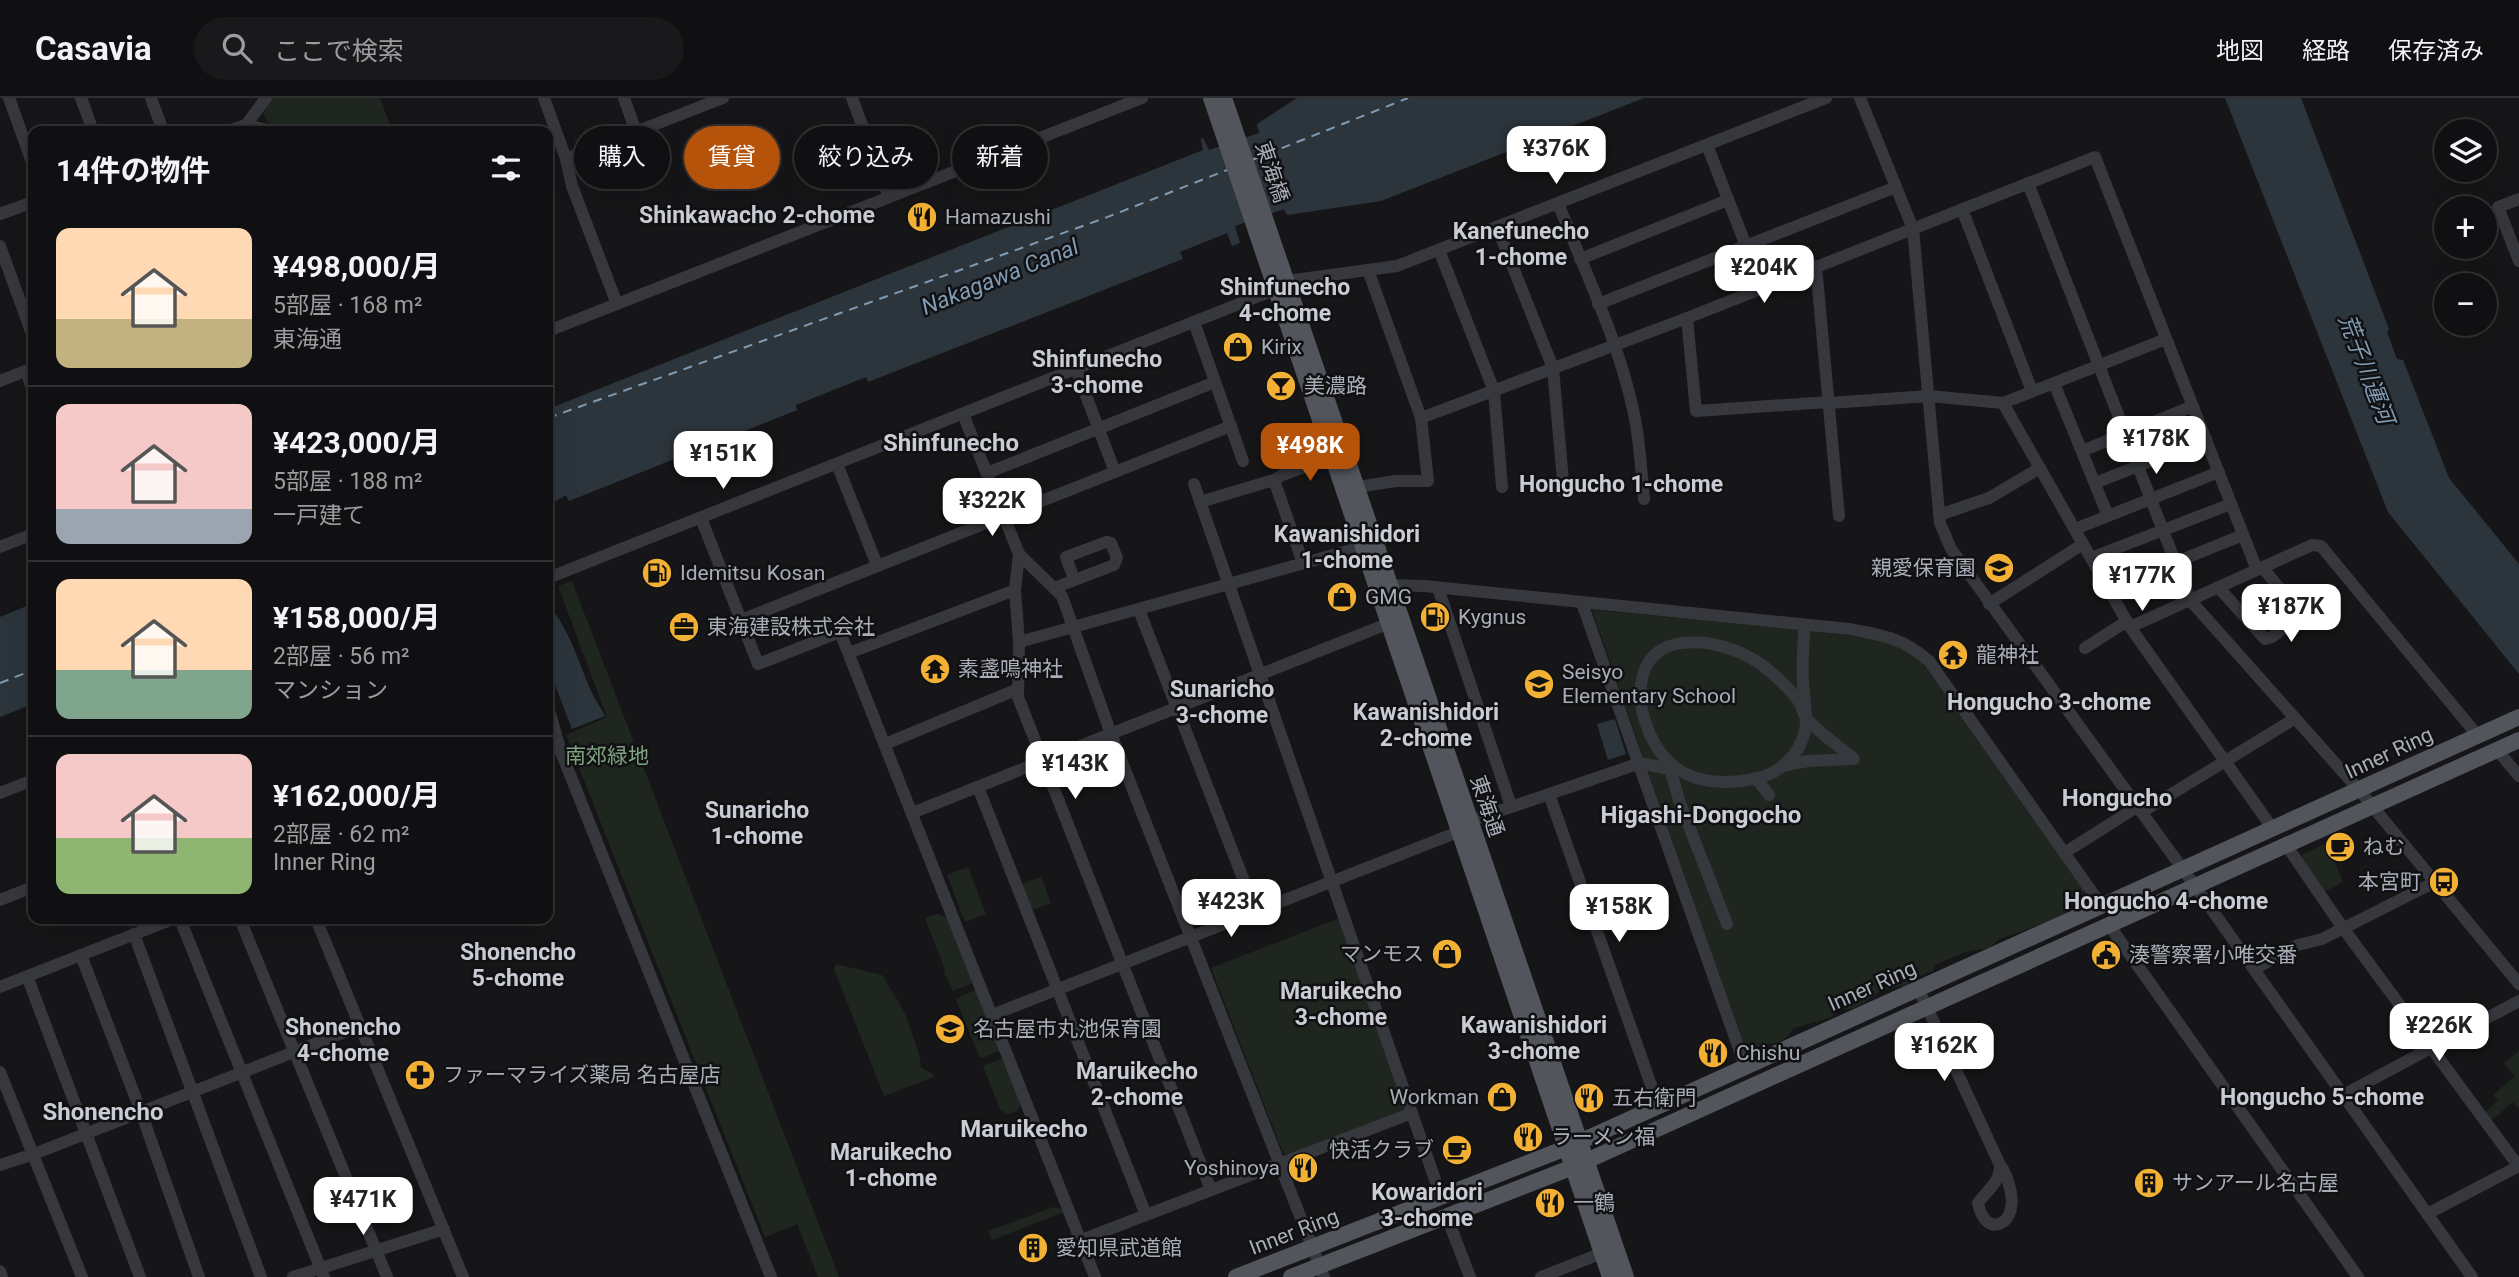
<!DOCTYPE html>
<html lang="ja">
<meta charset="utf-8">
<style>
body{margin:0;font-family:Roboto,"Noto Sans JP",sans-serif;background:#19191b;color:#f1f3f6;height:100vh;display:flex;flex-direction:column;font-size:26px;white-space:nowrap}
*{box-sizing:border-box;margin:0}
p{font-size:23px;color:#9c9d9f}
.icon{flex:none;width:38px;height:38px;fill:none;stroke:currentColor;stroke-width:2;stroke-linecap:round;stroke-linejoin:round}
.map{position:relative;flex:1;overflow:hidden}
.drawer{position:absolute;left:28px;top:28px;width:525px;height:798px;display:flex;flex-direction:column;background:#101012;border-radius:14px;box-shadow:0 7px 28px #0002,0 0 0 2px #303032}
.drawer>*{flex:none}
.banner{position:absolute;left:574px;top:28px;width:665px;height:63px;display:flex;gap:14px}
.controls{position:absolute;left:2434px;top:21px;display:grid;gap:14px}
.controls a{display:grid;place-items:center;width:63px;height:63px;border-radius:50%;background:#101012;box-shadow:0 7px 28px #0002,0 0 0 2px #303032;font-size:35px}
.price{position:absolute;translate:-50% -60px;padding:0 16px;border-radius:14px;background:#fff;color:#222;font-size:23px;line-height:46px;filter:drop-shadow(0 2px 4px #0008)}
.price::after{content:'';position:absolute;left:50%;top:42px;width:21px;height:16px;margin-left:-10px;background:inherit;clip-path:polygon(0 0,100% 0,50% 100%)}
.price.current{background:#b45309;color:#fff}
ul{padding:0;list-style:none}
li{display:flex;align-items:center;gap:21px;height:175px;padding:0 28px}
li+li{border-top:2px solid #303032}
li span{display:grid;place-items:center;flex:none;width:196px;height:140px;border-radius:14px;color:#555}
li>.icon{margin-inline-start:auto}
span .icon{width:84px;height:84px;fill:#fffc;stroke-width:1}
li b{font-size:30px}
h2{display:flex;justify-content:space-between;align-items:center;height:84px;padding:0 28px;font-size:30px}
.chip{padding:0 24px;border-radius:32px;background:#101012;box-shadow:0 7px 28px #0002,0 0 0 2px #303032;font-size:24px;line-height:63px}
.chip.current{background:#b45309;color:#fff}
header{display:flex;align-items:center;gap:42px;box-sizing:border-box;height:98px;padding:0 35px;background:#101012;border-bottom:2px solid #303032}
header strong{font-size:33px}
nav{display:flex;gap:38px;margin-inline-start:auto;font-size:24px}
.search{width:490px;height:63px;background:#19191b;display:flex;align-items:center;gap:18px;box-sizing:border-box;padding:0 24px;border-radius:38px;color:#9c9d9f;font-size:26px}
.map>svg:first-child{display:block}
.green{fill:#1e261f}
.water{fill:#2c353c}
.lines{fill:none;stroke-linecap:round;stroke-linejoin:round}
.ferry{stroke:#7f9bb3;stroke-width:2;stroke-dasharray:9 7;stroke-linecap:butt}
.minor{stroke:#37383d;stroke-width:12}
.major{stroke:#53555c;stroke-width:16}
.labels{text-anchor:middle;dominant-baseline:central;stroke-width:5;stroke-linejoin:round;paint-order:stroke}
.street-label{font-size:21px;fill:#a8adb8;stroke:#111113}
.poi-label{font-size:21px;fill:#a8adb8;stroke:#111113;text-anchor:start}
.park-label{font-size:21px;fill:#7fa381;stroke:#111113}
.neighbourhood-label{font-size:23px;font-weight:bold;fill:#c9ccd4;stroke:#111113}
.water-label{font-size:23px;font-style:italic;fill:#7f9bb3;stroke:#111113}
.quarter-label{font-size:24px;font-weight:bold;fill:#c9ccd4;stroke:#111113}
</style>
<header>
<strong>Casavia</strong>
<div class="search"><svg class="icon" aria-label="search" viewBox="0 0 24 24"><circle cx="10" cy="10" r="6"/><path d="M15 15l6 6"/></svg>ここで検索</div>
<nav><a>地図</a><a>経路</a><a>保存済み</a></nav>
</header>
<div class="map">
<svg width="2519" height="1179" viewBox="0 0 2519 1179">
<rect width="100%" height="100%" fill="#161618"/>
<g class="green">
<polygon points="272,0 380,0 391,29 379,33 295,33 270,28 263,16"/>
<polygon points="572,483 839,1179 818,1179 797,1126 765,1139 566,637 607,619 558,488"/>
<polygon points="1592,512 1797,531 1875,541 1898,547 1922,564 2083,792 2085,800 2070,806 2069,813 2043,826 1999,841 1989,850 1965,854 1935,867 1933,873 1914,880 1905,888 1884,891 1858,909 1851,911 1840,910 1830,920 1794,930 1787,939 1779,944 1747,951 1744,949"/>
<polygon points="2327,745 2343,784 2324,794 2302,762 2303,756"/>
<polygon points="968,769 986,816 965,824 947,777"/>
<polygon points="1041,779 1051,805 1032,812 1022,786"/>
<polygon points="936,816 947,819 973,885 953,893 944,875 945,872 925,820"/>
<polygon points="1340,820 1404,1004 1403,1012 1287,1057 1283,1055 1211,870"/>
<polygon points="836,866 882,877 905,915 919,956 921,970 933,976 934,979 884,998 834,871"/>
<polygon points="976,892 1000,953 980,960 956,902 957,900"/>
<polygon points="2519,953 2519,1010 2513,1004 2492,1022 2485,1014 2498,1003 2493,997 2515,978 2504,965"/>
<polygon points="1003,960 1021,1006 1016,1014 1007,1016 1000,1011 983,968"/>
<polygon points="1053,1109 1062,1111 1064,1114 992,1142 988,1133"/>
</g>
<g class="water">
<polygon points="1297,0 1644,0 1381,103 1287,117 1284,111 1235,128 1240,145 1232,148 1227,135 1180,154 1183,161 868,284 866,279 796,307 797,312 569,403 566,397 554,404 548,412 548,311 1203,52 1201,41 1203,40 1209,52 1259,35 1257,26"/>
<polygon points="2225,0 2301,0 2389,231 2387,234 2397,261 2403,262 2449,380 2519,466 2519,576 2388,414"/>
<polygon points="29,507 31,513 33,513 33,606 0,619 0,519"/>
<path d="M548 507C571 532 579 568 594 599 597 605 602 611 605 618L572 631 548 569Z"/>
<polygon points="1615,621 1626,656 1608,662 1597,626"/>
</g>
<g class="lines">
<g class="ferry">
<polyline points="1252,62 1408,0"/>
<polyline points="548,320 1105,120 1227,72"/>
<polyline points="0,585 33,572"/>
</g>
<g class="minor">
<polyline points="9,0 33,67"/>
<polyline points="81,0 93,33"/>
<polyline points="151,0 163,33"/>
<polyline points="544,0 566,61 572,88 617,206"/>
<polyline points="624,0 636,34"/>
<polyline points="852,0 889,99"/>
<polyline points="1860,0 1913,131 1940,425 1951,451 2195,788 2472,1179"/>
<polyline points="246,27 272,33"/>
<polyline points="228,33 246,27 266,0"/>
<polyline points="1707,47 1746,148"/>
<polyline points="566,61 723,0"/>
<polyline points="2028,85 2190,502 2359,692 2519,886"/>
<polyline points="2519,101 2498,109 2519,163"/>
<path d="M1558 105C1585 174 1619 243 1634 316 1640 343 1641 373 1644 401"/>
<polyline points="1962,111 2032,293"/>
<polyline points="0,116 33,104"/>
<polyline points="1497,129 1553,270 1564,394"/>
<polyline points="0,148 33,239"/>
<polyline points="1439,152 1494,293 1502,389"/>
<polyline points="1580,161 1728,102"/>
<polyline points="1816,168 1839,418"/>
<polyline points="1598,206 1896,89"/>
<polyline points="1687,220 1696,313 1829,304"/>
<polyline points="1194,224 1243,363"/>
<polyline points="548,233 1142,0"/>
<polyline points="1076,271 1115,374"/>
<polyline points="26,273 33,293"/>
<polyline points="0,283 33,270"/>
<polyline points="2054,285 2108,418"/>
<polyline points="1829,305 1929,298 2003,305 2166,241"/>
<polyline points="2003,305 2130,529 2273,731"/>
<polyline points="963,316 1019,456 1015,492 1019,544 1018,599 1211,1092"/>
<polyline points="1421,320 1687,220 2095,59 2257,472"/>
<polyline points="2082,353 2193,308"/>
<polyline points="837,366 877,467"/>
<polyline points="987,375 1215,284"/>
<polyline points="1274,382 1282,377 1331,359"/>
<polyline points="2095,385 2206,341"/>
<polyline points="1194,386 1441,1099"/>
<polyline points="1357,389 1396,383 1428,383 1421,320 1368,172"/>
<polyline points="1200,404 1274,382 1303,465"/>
<polyline points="1939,417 1989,400 2040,370"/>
<polyline points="701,420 758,566 840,534 1095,1179"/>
<polyline points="2075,431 2219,374"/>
<polyline points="0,449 33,436"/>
<polyline points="1019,456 1062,498 1111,636 1324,1179"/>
<polyline points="2091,460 2231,406"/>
<polyline points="548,480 1274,192 1287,183 1397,168 1826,0"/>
<path d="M1382 487 1424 488 1849 531C1882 537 1904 540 1929 563L2101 807"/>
<polyline points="2218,489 2265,541 2272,539 2299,518 2296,510 2262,469"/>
<polyline points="1054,490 1114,467 1117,460 1111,445 1106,444 1066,459 1074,481"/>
<polyline points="1438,490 1511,708"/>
<polyline points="2109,491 2243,437"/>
<polyline points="1582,505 1745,968"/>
<polyline points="1989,506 2083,446"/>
<polyline points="1139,512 1256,814"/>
<polyline points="741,522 1231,328"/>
<polyline points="2130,529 2312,447 2321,448 2478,638"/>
<polyline points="1019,544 1362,449"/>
<polyline points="2085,550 2127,523"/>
<polyline points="849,555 1015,492"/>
<polyline points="548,609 561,654 771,1179"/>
<polyline points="885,646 1018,591"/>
<polyline points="2497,652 2519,678"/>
<path d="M1782 668 1808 663 1854 661C1839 648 1819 635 1806 620 1803 616 1802 610 1800 605 1791 591 1764 566 1749 559 1720 543 1661 532 1645 571 1638 589 1639 605 1645 623 1662 677 1701 691 1754 681 1779 676 1799 658 1805 633 1808 619 1804 600 1803 585 1802 565 1803 547 1805 527"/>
<polyline points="1756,680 1769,697"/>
<polyline points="978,689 1146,1117"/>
<polyline points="0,695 33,682"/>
<polyline points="1549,696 1658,1007"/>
<polyline points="2142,714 2294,621"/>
<polyline points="912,715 1397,522"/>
<polyline points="1470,723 1640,665 1670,671 1680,705 1727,826"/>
<polyline points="2286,747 2343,830 2519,1069"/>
<polyline points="2064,755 2137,709"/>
<polyline points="0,802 33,789"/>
<polyline points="180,821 324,1179"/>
<polyline points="240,821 387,1179"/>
<polyline points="316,821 463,1179"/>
<polyline points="2109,827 2358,1179"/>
<polyline points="134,836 261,1179"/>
<polyline points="81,857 141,1014 199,1179"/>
<polyline points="2254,871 2298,847 2322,841 2435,784"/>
<polyline points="27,878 140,1179"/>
<polyline points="0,889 173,821"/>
<path d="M1918 890 2000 1067C2005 1073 2007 1079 2009 1087 2022 1127 1985 1143 1978 1105 1988 1091 2000 1085 2000 1067"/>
<polyline points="992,917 1458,734"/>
<polyline points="0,974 82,1179"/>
<polyline points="2343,997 2519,903"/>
<polyline points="0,1067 34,1056 360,928"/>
<polyline points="2427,1116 2519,1068"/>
<polyline points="1447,1119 1470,1179"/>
<polyline points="1081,1142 1412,1015"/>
<polyline points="0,1173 2,1179"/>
<polyline points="293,1179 444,1131"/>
<polyline points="1541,1179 1602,1155"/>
</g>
<g class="major">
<polyline points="1211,0 1610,1179"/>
<polyline points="1224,0 1626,1179"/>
<polyline points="1236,1179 1566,1050 2519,619"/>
<polyline points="1291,1179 1573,1069 2519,642"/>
</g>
</g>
<defs>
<g id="restaurant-disc" transform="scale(1.575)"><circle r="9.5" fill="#f2b134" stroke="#111113"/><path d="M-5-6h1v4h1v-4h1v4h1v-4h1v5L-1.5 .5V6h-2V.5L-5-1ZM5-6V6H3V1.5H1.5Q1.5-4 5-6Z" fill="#111"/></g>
<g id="shop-disc" transform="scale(1.575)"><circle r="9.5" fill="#f2b134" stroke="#111113"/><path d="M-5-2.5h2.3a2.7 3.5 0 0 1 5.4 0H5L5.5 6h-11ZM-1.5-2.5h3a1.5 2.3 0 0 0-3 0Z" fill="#111"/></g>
<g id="bar-disc" transform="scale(1.575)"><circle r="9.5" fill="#f2b134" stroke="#111113"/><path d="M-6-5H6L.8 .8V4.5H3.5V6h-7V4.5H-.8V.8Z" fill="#111"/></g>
<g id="school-disc" transform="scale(1.575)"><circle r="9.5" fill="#f2b134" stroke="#111113"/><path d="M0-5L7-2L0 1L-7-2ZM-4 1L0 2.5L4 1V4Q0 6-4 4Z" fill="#111"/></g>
<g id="fuel-disc" transform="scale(1.575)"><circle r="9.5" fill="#f2b134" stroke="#111113"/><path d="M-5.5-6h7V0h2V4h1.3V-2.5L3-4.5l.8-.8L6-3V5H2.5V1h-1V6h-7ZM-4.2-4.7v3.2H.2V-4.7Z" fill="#111"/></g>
<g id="office-disc" transform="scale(1.575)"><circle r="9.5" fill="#f2b134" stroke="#111113"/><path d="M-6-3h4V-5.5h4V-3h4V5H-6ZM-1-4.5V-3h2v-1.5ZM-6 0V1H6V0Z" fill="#111"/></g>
<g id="temple-disc" transform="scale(1.575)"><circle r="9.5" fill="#f2b134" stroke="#111113"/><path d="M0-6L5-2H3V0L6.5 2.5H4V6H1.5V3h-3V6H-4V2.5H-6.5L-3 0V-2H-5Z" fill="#111"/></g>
<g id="cafe-disc" transform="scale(1.575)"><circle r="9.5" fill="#f2b134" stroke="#111113"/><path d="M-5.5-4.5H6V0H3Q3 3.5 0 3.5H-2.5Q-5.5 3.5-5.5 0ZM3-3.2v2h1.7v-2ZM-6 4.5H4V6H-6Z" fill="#111"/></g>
<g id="bus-disc" transform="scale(1.575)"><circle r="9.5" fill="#f2b134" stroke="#111113"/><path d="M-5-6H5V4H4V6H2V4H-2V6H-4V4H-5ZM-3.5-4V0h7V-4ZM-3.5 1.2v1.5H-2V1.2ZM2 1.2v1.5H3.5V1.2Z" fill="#111"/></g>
<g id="civic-disc" transform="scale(1.575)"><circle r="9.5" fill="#f2b134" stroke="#111113"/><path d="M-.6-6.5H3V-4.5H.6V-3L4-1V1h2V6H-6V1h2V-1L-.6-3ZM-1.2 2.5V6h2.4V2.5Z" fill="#111"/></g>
<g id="pharmacy-disc" transform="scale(1.575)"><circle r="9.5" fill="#f2b134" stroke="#111113"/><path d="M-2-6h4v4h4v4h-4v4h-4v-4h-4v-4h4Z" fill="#111"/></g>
<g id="building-disc" transform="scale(1.575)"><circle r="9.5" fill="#f2b134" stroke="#111113"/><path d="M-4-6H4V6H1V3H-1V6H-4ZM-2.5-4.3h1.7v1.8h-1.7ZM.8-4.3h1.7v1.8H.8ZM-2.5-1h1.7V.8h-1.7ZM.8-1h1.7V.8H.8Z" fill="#111"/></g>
</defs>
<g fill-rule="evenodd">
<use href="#restaurant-disc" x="922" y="119"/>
<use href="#shop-disc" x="1238" y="249"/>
<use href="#bar-disc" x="1281" y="288"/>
<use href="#school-disc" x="1999" y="470"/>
<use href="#fuel-disc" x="657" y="475"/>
<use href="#shop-disc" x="1342" y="499"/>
<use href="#fuel-disc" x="1435" y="519"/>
<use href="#office-disc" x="684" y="529"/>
<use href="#temple-disc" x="1953" y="557"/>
<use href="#temple-disc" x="935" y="571"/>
<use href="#school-disc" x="1539" y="586"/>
<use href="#cafe-disc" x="2340" y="749"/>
<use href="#bus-disc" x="2444" y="784"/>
<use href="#shop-disc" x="1447" y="856"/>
<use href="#civic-disc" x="2106" y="857"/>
<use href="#school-disc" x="950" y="931"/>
<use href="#restaurant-disc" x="1713" y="955"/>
<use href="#pharmacy-disc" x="420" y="977"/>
<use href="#shop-disc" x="1502" y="999"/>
<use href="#restaurant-disc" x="1589" y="1000"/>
<use href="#restaurant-disc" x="1528" y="1039"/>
<use href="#cafe-disc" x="1457" y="1052"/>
<use href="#restaurant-disc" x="1303" y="1070"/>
<use href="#building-disc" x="2149" y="1085"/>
<use href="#restaurant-disc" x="1550" y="1105"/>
<use href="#building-disc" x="1033" y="1150"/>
</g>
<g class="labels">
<g class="street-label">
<text transform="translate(1272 74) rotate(71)">東海橋</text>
<text transform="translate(2389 655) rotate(-25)">Inner Ring</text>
<text transform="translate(1487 708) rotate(71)">東海通</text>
<text transform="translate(1872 888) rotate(-24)">Inner Ring</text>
<text transform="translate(1294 1134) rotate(-21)">Inner Ring</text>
</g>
<g class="poi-label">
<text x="945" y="119">Hamazushi</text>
<text x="1261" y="249">Kirix</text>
<text x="1304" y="288">美濃路</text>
<text x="1976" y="470" text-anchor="end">親愛保育園</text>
<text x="680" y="475">Idemitsu Kosan</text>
<text x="1365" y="499">GMG</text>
<text x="1458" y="519">Kygnus</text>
<text x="707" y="529">東海建設株式会社</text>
<text x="1976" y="557">龍神社</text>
<text x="958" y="571">素盞鳴神社</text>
<text x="1562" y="574">Seisyo<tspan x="1562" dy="24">Elementary School</tspan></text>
<text x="2363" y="749">ねむ</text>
<text x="2421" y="784" text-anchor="end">本宮町</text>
<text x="1424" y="856" text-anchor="end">マンモス</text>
<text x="2129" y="857">湊警察署小唯交番</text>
<text x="973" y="931">名古屋市丸池保育園</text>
<text x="1736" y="955">Chishu</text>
<text x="443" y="977">ファーマライズ薬局 名古屋店</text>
<text x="1479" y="999" text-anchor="end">Workman</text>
<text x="1612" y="1000">五右衛門</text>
<text x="1551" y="1039">ラーメン福</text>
<text x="1434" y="1052" text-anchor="end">快活クラブ</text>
<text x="1280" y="1070" text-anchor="end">Yoshinoya</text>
<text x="2172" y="1085">サンアール名古屋</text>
<text x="1573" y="1105">一鶴</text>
<text x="1056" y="1150">愛知県武道館</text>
</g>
<g class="park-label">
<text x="607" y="658">南郊緑地</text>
</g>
<g class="neighbourhood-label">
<text x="757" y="117">Shinkawacho 2-chome</text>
<text x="1521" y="133">Kanefunecho<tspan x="1521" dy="26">1-chome</tspan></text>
<text x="1285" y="189">Shinfunecho<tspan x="1285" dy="26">4-chome</tspan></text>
<text x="1097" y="261">Shinfunecho<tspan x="1097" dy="26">3-chome</tspan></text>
<text x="1621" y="386">Hongucho 1-chome</text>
<text x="1347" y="436">Kawanishidori<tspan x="1347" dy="26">1-chome</tspan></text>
<text x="1222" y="591">Sunaricho<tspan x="1222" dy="26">3-chome</tspan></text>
<text x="2049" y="604">Hongucho 3-chome</text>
<text x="1426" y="614">Kawanishidori<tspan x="1426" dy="26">2-chome</tspan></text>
<text x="757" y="712">Sunaricho<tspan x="757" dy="26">1-chome</tspan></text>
<text x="2166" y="803">Hongucho 4-chome</text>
<text x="518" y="854">Shonencho<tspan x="518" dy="26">5-chome</tspan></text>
<text x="1341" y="893">Maruikecho<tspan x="1341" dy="26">3-chome</tspan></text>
<text x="1534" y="927">Kawanishidori<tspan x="1534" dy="26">3-chome</tspan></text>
<text x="343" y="929">Shonencho<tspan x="343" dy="26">4-chome</tspan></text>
<text x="1137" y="973">Maruikecho<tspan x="1137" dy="26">2-chome</tspan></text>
<text x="2322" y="999">Hongucho 5-chome</text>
<text x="891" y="1054">Maruikecho<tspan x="891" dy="26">1-chome</tspan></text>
<text x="1427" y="1094">Kowaridori<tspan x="1427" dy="26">3-chome</tspan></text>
</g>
<g class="water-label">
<text transform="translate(1000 179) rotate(-22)">Nakagawa Canal</text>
<text transform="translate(2366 271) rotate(69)">荒子川運河</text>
</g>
<g class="quarter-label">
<text x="951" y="345">Shinfunecho</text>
<text x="2117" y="700">Hongucho</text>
<text x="1701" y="717">Higashi-Dongocho</text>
<text x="103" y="1014">Shonencho</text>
<text x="1024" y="1031">Maruikecho</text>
</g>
</g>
</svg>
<div class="controls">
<a><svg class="icon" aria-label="layers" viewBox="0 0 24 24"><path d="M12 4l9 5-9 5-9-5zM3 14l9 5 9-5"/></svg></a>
<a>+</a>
<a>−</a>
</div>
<b class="price" style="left:1556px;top:88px">¥376K</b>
<b class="price" style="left:1764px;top:207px">¥204K</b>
<b class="price" style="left:2156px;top:378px">¥178K</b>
<b class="price current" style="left:1310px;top:385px">¥498K</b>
<b class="price" style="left:723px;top:393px">¥151K</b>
<b class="price" style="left:992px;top:440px">¥322K</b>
<b class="price" style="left:2142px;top:515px">¥177K</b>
<b class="price" style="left:2291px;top:546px">¥187K</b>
<b class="price" style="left:1075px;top:703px">¥143K</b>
<b class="price" style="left:1231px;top:841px">¥423K</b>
<b class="price" style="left:1619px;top:846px">¥158K</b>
<b class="price" style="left:2439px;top:965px">¥226K</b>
<b class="price" style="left:1944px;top:985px">¥162K</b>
<b class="price" style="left:363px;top:1139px">¥471K</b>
<div class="banner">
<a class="chip">購入</a>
<a class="chip current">賃貸</a>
<a class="chip">絞り込み</a>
<a class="chip">新着</a>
</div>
<section class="drawer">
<h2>14件の物件<svg class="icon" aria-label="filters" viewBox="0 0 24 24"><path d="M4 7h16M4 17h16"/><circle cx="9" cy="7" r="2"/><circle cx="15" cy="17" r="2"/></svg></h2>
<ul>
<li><span style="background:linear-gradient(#ffd9b3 65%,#c2b280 0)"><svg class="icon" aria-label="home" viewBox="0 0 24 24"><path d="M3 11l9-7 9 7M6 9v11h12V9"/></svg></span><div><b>¥498,000/月</b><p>5部屋 · 168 m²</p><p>東海通</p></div></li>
<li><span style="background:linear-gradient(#f6c9c9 75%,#9aa5b1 0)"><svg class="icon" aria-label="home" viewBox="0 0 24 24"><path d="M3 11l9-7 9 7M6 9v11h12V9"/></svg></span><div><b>¥423,000/月</b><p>5部屋 · 188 m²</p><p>一戸建て</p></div></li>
<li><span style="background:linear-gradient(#ffd9b3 65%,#7fa58c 0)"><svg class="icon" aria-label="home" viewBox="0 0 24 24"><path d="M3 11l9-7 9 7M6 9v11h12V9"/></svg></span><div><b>¥158,000/月</b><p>2部屋 · 56 m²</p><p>マンション</p></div></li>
<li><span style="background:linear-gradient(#f6c9c9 60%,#8fb573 0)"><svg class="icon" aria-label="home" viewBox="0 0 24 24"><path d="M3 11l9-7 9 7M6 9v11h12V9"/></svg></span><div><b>¥162,000/月</b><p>2部屋 · 62 m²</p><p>Inner Ring</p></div></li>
</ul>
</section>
</div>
